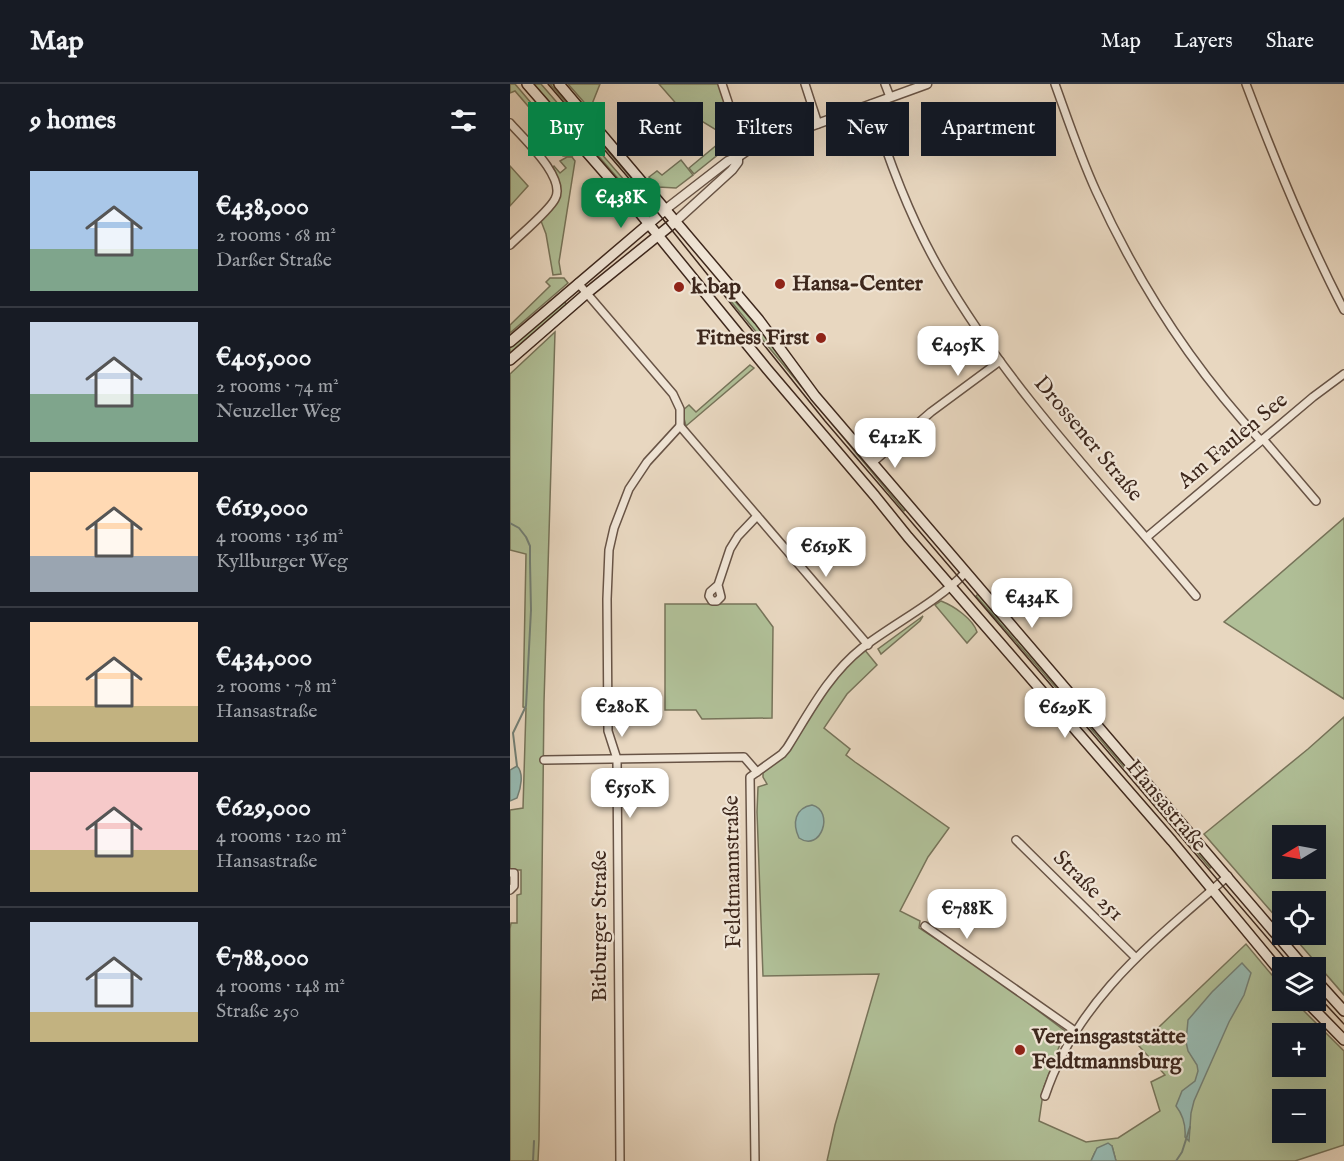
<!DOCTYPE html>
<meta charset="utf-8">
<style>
body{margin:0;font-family:"IM FELL English",serif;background:#242831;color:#f1f3f6;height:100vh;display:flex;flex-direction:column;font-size:22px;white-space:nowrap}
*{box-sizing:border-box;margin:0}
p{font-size:20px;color:#9ea1a6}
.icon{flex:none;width:33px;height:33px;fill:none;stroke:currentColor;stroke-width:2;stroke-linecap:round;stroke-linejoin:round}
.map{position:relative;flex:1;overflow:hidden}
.details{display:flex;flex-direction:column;background:#171b24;width:510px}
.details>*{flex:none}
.guide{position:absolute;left:18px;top:18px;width:570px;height:54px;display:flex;gap:12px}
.needle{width:39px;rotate:260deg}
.fabs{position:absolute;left:762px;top:741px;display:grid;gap:12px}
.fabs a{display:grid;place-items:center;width:54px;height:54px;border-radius:0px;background:#171b24;box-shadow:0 6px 24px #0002;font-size:30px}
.price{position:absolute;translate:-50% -51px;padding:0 14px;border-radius:12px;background:#fff;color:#222;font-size:20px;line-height:39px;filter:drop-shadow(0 2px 3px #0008)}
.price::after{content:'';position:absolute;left:50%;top:36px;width:18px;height:14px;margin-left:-9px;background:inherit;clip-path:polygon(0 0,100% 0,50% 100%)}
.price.selected{background:#0b8043;color:#fff}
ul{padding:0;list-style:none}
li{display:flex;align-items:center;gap:18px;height:150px;padding:0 30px}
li+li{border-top:2px solid #363941}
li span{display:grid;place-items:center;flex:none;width:168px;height:120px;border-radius:0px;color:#555}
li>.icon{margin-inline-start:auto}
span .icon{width:72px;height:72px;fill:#fffc;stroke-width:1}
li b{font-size:26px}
h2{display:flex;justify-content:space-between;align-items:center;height:72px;padding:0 30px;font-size:26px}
.tag{padding:0 21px;border-radius:0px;background:#171b24;box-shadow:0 6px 24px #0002;font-size:21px;line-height:54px}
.tag.selected{background:#0b8043;color:#fff}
header{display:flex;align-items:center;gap:36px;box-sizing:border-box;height:84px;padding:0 30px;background:#171b24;border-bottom:2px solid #363941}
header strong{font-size:28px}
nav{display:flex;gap:33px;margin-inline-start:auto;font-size:21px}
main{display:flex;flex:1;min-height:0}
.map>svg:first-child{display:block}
.green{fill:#b0bf97;stroke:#77745a;stroke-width:1.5;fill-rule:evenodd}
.water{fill:#97bab2;stroke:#738076;stroke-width:1.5}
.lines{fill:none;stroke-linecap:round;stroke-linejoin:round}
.stream{stroke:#738076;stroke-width:2}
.minor-casing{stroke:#685446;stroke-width:10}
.tertiary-casing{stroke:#685446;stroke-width:11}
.secondary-casing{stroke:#3e281d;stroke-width:12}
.minor{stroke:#f0e5d6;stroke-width:7}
.tertiary{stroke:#f0e5d6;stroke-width:8}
.secondary{stroke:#f0e5d6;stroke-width:9}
.tram{stroke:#3e281d;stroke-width:1.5}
.poi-dot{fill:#8f2418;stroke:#f0e5d6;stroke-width:2}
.labels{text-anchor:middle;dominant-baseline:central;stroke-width:4.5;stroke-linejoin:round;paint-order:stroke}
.poi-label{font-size:22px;font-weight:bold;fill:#3e281d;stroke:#f0e5d6;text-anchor:start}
.street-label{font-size:22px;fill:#3e281d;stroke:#f0e5d6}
</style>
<header>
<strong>Map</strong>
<nav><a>Map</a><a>Layers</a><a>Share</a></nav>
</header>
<main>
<section class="details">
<h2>9 homes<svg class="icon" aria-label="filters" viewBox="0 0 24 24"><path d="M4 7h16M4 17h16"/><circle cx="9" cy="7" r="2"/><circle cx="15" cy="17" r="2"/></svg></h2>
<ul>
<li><span style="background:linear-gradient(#a9c7e8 65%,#7fa58c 0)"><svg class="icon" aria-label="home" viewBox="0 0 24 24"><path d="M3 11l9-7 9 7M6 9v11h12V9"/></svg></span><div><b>€438,000</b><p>2 rooms · 68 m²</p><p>Darßer Straße</p></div></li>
<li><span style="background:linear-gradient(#c9d6e8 60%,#7fa58c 0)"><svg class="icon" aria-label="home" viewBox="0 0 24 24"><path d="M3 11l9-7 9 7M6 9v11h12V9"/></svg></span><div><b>€405,000</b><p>2 rooms · 74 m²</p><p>Neuzeller Weg</p></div></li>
<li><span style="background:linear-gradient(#ffd9b3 70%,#9aa5b1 0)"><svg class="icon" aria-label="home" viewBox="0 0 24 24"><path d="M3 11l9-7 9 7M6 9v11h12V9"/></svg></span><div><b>€619,000</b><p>4 rooms · 136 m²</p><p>Kyllburger Weg</p></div></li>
<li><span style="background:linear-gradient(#ffd9b3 70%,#c2b280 0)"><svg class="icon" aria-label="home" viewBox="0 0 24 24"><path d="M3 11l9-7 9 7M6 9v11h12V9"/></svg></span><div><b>€434,000</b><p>2 rooms · 78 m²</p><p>Hansastraße</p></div></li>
<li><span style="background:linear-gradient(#f6c9c9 65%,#c2b280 0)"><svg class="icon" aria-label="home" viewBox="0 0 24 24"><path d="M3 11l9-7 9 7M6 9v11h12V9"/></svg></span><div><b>€629,000</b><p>4 rooms · 120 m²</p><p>Hansastraße</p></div></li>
<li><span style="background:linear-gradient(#c9d6e8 75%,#c2b280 0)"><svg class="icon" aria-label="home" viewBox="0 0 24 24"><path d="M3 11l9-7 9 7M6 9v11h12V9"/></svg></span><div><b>€788,000</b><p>4 rooms · 148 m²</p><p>Straße 250</p></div></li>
</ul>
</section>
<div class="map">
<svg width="834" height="1077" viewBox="0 0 834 1077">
<rect width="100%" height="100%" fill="#e8d7c0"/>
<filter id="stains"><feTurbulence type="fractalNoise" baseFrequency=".00333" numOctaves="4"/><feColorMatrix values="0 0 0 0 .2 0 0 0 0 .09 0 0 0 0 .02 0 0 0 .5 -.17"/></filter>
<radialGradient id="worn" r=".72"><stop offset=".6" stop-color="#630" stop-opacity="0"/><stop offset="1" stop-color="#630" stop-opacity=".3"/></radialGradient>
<g class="green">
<polygon points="0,0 5,0 45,47 62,72 53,72 32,47 36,43 5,7 0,9"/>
<polygon points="21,0 31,0 135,120 132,122 64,44 43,25"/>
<polygon points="40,0 43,0 141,114 140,116"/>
<polygon points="58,0 90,0 80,25"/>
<polygon points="149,0 210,0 229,59 225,61 218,53 170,24"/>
<polygon points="445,40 449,44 461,43 465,50 442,60 436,59 431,52"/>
<polygon points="208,60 215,65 184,90 179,84"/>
<polygon points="57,73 62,73 65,77 49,178 51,190 43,191 36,150 31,137 49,115 50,100 43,83 44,82 50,89 56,84 50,77"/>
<polygon points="171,76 183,91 166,104 148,103 139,93 147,87 152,91"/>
<polygon points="0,82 18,102 0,122"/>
<polygon points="40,194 54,194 58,199 0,249 0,241 40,202 36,198"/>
<polygon points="221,213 251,246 396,425 394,427 219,215"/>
<polygon points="54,217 57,221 0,271 0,264"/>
<polygon points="45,248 34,618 29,1056 28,1077 0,1077 0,845 1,839 7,839 7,811 11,810 11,786 0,786 0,726 13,724 16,624 13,623 16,470 0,466 0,290"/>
<polygon points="240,281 244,284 176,342 172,327 179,321 186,328"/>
<polygon points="834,434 834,615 714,538"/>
<polygon points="468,510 562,620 561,621 466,512"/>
<path d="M431 517C444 522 463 535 467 548L457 559 425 521Z"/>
<polygon points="155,520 246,520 263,543 262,634 192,635 186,626 155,626"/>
<polygon points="413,532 410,537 371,570 368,565"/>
<path d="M354 565 367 581 337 610 314 644 340 665 336 671 345 678 439 744 418 773 390 827 410 837 409 844 477 888 555 947 534 1003 529 1037 576 1058 608 1054 650 1027 641 998 655 991 629 962 736 860 772 903V916L784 917 834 967V1061L785 1077H606L602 1062 585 1068 581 1077H317L325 1041 369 890 253 892 247 728 248 703 257 700 253 693V689L274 672 322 599ZM772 950H806V982H772ZM772 1016H806V1048H772Z"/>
<polygon points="567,624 702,781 700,784 565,626"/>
<path d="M834 633V911L782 851 806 850V818H772V840L694 750 798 665ZM772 752H806V784H772Z"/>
</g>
<g class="water">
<path d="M7 682C14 689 11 704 7 714L0 717V686Z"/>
<path d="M302 721C325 727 311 769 289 754 282 739 285 724 302 721Z"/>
<path d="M732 879 741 889 734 911 719 938 684 1017 681 1029 679 1057 675 1053C676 1040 673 1031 666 1022L672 1007 685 997 688 987 687 981 678 967 676 958 678 936 702 908Z"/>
<polygon points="598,1059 602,1062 606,1077 581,1077 587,1064"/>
</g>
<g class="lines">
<g class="stream">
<polyline points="0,439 9,444 16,453 20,462 20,478 21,526 16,622 3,649 7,682"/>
<polyline points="23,1077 24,1057"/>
<polyline points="666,1077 672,1068 680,1043"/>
</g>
<g class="minor-casing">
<g id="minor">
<polyline points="212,0 231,57 236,67"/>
<polyline points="295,0 308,40"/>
<polyline points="375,0 380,13"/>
<path d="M545 0C558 36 570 72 586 107 627 197 683 284 751 357"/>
<path d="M736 0C765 77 796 153 834 226"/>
<path d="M361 20C379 78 402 139 433 191 502 309 599 408 686 512"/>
<path d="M0 39C13 54 57 94 45 115 39 127 11 150 0 161"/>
<polyline points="68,199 163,310 170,325 170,342 358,561"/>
<polyline points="753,355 806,417"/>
<polyline points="362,379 421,328 490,277"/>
<polyline points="637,453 803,313 834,290"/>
<polyline points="208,501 211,513 207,517 202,517 199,512 200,508 208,501 220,465 228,452 247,432"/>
<polyline points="34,676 234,673 247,688"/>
<polyline points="506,756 625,873"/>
<polyline points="0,789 4,789 4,802 0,806"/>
<polyline points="415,842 565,947"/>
<path d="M535 1012C567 915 644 857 718 792"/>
<polyline points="110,1077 107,675 98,647 97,515 99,466 104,444 119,405 137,378 170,342"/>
<path d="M245 1077 240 693 272 670 277 664C299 629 318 591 352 564 386 538 426 519 456 488"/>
</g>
</g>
<g class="tertiary-casing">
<g id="tertiary">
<polyline points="156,125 218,77 228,73 241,64 417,0"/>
<polyline points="166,137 222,86 228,78 228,73"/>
</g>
</g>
<g class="secondary-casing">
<g id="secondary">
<polyline points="17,0 129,128 257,285 365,412 398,453 662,757 772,890"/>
<polyline points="49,0 249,236 305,312 795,884"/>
<polyline points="0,258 156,125"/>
<polyline points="0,276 77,209 166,137"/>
<polyline points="806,896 834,927"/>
<polyline points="795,916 834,956"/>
</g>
</g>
<use href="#minor" class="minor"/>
<use href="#tertiary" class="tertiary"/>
<use href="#secondary" class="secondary"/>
<g class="tram">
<polyline points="38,0 140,119 315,337 783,884"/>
<polyline points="806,910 834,940"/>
</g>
</g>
<g class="poi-dot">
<circle cx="270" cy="200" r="6"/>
<circle cx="169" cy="203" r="6"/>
<circle cx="311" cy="254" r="6"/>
<circle cx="510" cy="966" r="6"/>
</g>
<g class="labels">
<g class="poi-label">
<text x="282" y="200">Hansa-Center</text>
<text x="181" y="203">k.bap</text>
<text x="299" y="254" text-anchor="end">Fitness First</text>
<text x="522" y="953">Vereinsgaststätte<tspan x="522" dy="25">Feldtmannsburg</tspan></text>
</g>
<g class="street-label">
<text transform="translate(578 355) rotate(50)">Drossener Straße</text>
<text transform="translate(723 357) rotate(-40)">Am Faulen See</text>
<text transform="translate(656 722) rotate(50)">Hansastraße</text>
<text transform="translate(223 788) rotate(-91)">Feldtmannstraße</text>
<text transform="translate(578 802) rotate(45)">Straße 251</text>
<text transform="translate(90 842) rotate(-90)">Bitburger Straße</text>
</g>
</g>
<rect width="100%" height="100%" filter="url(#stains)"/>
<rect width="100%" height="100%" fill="url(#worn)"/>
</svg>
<div class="fabs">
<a><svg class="needle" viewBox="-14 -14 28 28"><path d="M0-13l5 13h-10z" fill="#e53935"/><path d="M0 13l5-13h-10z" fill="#9ea1a6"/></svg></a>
<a><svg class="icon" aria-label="locate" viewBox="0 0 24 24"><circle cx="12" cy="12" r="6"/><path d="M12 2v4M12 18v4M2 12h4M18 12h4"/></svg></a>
<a><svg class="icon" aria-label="layers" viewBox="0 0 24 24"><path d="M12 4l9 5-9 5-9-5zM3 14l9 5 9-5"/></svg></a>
<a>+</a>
<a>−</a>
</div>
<b class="price selected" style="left:111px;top:145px">€438K</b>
<b class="price" style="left:448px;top:293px">€405K</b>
<b class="price" style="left:385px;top:385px">€412K</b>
<b class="price" style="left:316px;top:494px">€619K</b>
<b class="price" style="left:522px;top:545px">€434K</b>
<b class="price" style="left:112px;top:654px">€280K</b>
<b class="price" style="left:555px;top:655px">€629K</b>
<b class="price" style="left:120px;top:735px">€550K</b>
<b class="price" style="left:457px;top:856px">€788K</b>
<div class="guide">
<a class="tag selected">Buy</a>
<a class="tag">Rent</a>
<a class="tag">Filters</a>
<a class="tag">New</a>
<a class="tag">Apartment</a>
</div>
</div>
</main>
